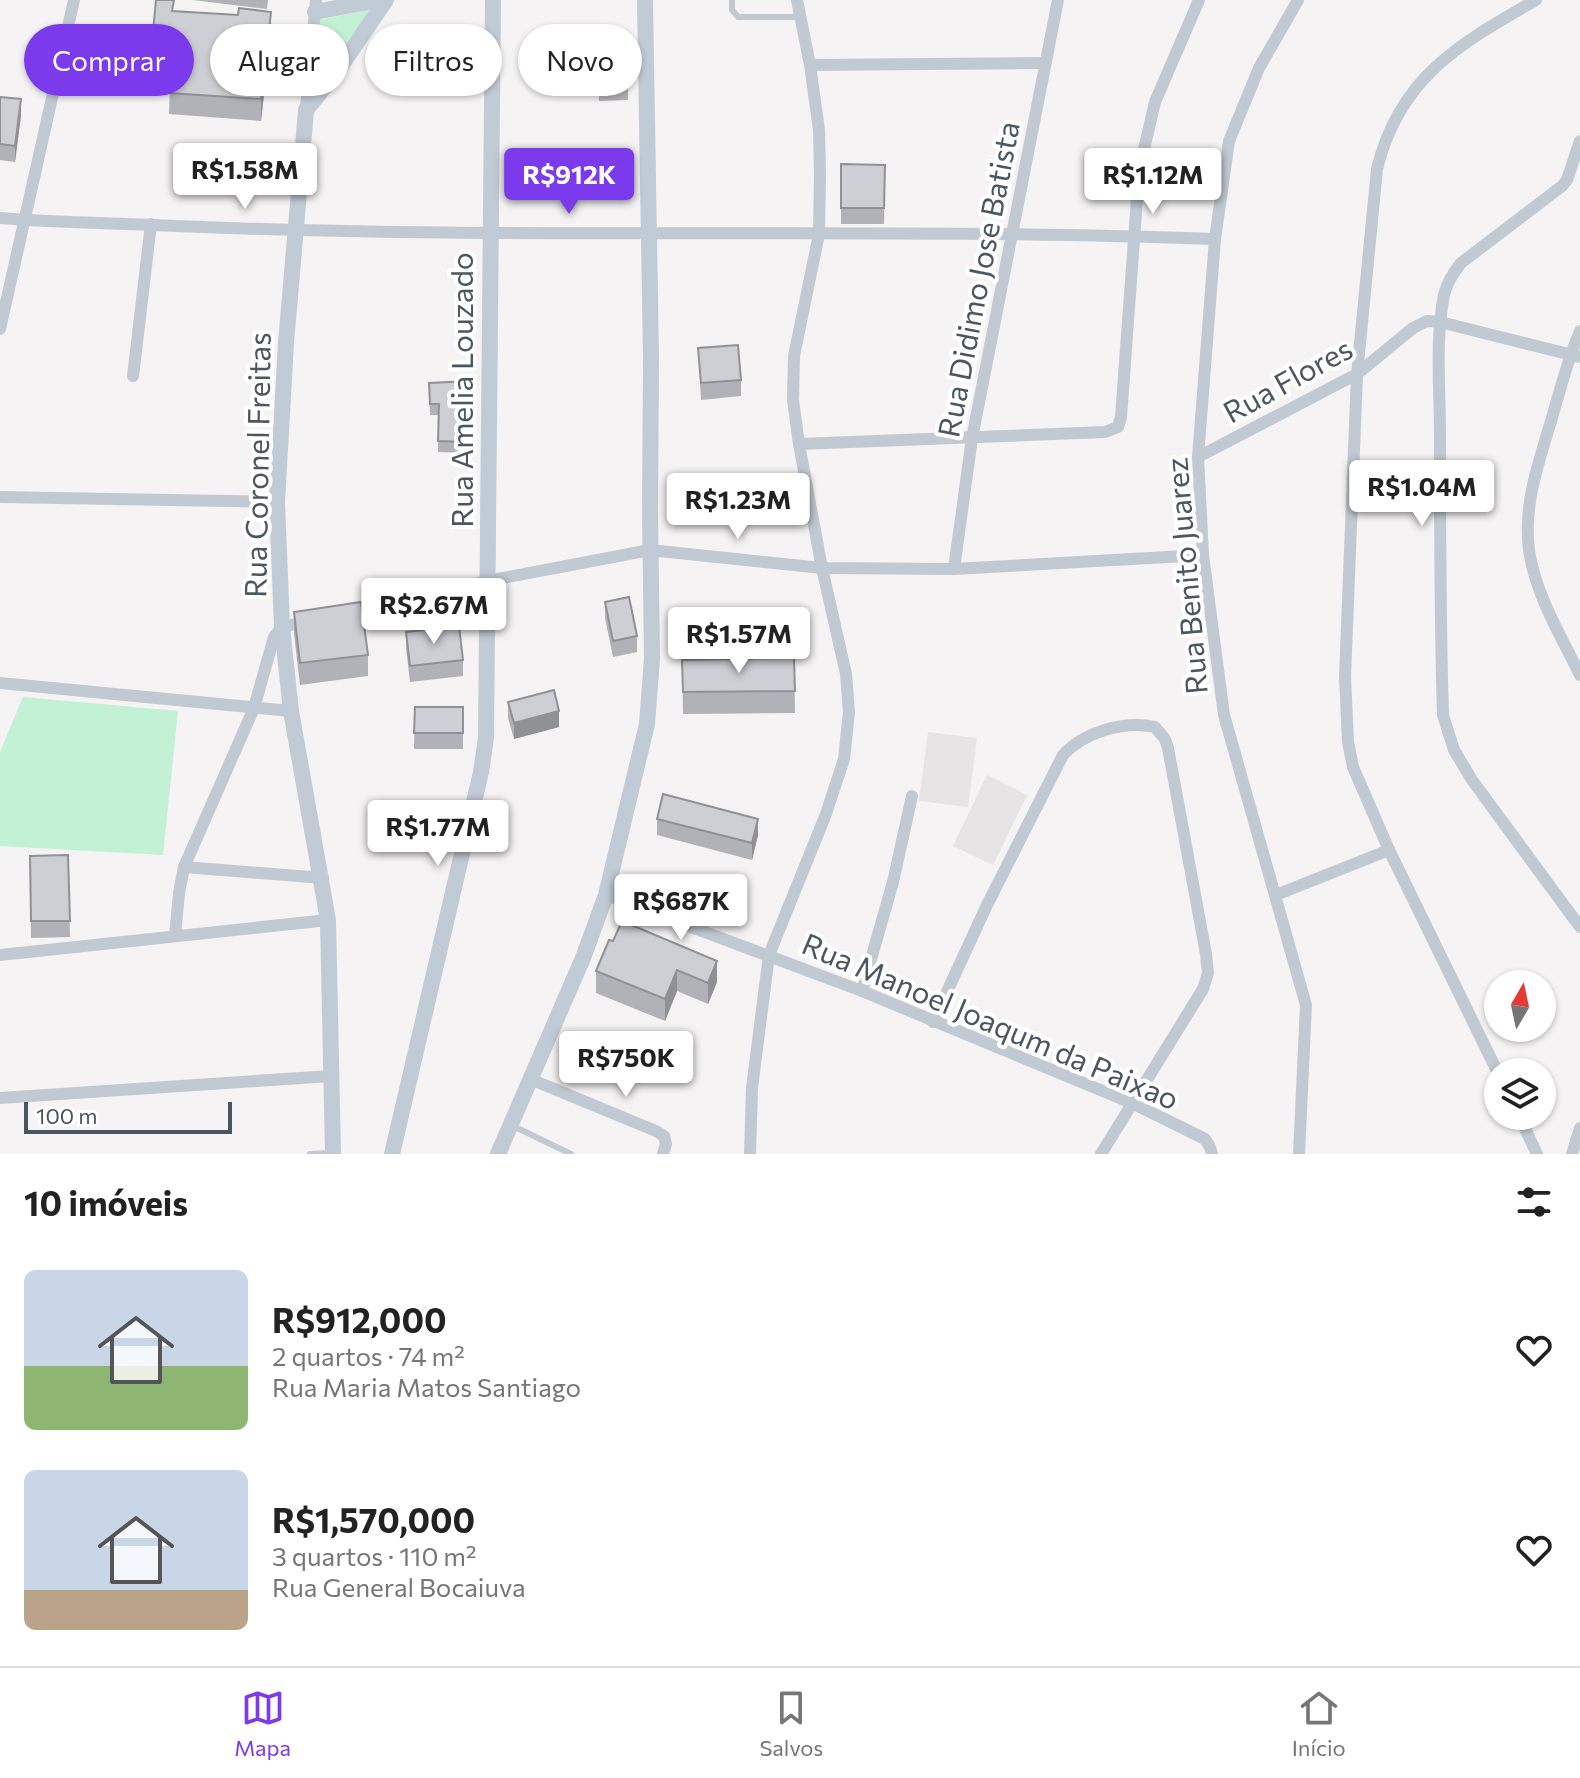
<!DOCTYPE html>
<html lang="pt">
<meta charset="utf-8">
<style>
body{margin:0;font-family:Commissioner,sans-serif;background:#f6f6f6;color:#222;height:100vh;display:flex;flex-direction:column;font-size:30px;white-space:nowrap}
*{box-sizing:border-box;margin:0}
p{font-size:26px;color:#767676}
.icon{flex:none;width:44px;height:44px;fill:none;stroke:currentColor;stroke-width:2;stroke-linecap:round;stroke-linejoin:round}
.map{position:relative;height:1154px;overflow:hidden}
.panel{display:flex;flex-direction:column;background:#fff;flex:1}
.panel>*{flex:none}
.guide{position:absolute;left:24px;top:24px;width:800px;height:72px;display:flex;gap:16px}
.needle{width:52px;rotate:9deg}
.buttons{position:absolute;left:1484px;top:970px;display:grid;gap:16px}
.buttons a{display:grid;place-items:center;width:72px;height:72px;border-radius:50%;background:#fff;box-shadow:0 2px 6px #0004;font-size:40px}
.scale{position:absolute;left:24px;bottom:20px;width:208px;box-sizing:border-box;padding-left:8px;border:4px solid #4a5661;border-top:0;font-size:22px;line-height:28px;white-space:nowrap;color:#4a5661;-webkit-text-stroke:6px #fff;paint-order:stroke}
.price{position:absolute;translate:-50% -68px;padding:0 18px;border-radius:8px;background:#fff;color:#222;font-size:26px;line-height:52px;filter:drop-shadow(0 2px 4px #0008)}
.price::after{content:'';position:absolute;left:50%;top:48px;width:24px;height:18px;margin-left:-12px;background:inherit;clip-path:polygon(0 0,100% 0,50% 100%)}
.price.on{background:#7c3aed;color:#fff}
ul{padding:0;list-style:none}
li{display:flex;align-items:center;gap:24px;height:200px;padding:0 24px}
li span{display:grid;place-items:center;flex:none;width:224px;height:160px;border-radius:12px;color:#555}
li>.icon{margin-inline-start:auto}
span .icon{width:96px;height:96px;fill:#fffc;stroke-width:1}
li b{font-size:34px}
h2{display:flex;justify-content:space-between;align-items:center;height:96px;padding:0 24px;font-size:34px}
.pill{padding:0 28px;border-radius:36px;background:#fff;box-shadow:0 2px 6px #0004;font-size:28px;line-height:72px}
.pill.on{background:#7c3aed;color:#fff}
.dock{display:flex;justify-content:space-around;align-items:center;height:112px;border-top:2px solid #e0e0e0;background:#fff;font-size:22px;color:#767676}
.dock a{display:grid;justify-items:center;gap:4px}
.dock .on{color:#7c3aed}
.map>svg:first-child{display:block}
.education{fill:#e6e4e5}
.green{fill:#c3f1d5}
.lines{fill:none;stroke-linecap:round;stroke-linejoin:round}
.lane{stroke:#c1cad2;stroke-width:6}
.street{stroke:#c1cad2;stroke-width:12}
.secondary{stroke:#c1cbd6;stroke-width:16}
.wall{fill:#b0b2b7}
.shaded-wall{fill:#909195}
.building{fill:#cdcfd5;stroke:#909195;stroke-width:2}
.labels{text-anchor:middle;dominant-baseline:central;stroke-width:8;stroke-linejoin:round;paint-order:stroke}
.street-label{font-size:30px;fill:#4a5661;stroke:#fff}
</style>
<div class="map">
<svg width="1580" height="1154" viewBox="0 0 1580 1154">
<rect width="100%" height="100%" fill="#f5f3f3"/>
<g class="education">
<polygon points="928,732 977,738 968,807 919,801"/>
<polygon points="987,775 1027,795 993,865 953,846"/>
</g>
<g class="green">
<polygon points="373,9 313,86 319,20"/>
<polygon points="23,697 178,711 163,855 0,846 0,752"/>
</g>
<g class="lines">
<g class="lane">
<polyline points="732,0 732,10 738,17 801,17"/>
<polyline points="511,1125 571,1154"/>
<polyline points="310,1154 331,1153"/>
</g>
<g class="street">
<polyline points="1298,0 1259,68 1229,141 1215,239 1198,457 1203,555 1224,715 1306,1005 1299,1154"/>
<polyline points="810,65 1045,63"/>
<polyline points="306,108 316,0"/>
<path d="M1580 141 1567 180 1562 186 1461 263C1453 273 1447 282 1444 295 1435 340 1440 389 1440 435 1440 528 1440 622 1443 715L1454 750 1472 780 1580 927"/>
<path d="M0 218C59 223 118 223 177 226 523 241 869 226 1215 239"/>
<polyline points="0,329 74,0"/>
<path d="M1580 331C1568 359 1560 389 1552 418 1539 461 1523 505 1529 550 1535 594 1561 636 1580 675"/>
<polyline points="133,376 151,224"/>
<polyline points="799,444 1105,432 1118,427 1121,417 1139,171 1155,102 1199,0"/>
<polyline points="1198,457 1357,374 1413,328 1427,321 1440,322 1580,357"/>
<polyline points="0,497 277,502"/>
<polyline points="954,569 972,438 1058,0"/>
<polyline points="346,613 487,581 650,550 822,568 954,569 1203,555"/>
<polyline points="0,683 291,711"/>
<polyline points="184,867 323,878"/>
<polyline points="606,895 862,991 1134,1104 1205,1139 1210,1147 1212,1154"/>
<polyline points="1276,895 1389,850"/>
<polyline points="175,936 179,893 184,867 254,708 274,637 282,627 309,621"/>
<polyline points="0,955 328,920"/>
<polyline points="862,991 893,882 912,796"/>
<path d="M933 1022 987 905 1063 755C1084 732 1125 720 1155 727L1165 739 1168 748 1206 954 1208 973 1203 989 1101 1154"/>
<path d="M1498 1073 1389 850 1353 767 1348 742 1345 677 1357 374 1377 169C1399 78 1459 44 1536 0"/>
<polyline points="530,1079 656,1131 664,1136 666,1144 663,1154"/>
<polyline points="0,1098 331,1076"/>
<polyline points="1519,1116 1537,1154"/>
<polyline points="750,1154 752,1088 769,955 826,814 844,759 849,712 846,674 822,568 799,444 793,400 794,356 819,234 820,174 819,130 810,65 797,0"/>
<polyline points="1572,1154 1580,1128"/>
</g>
<g class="secondary">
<polyline points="315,12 379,0"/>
<polyline points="333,1154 328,920 291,711 282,627 277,502 286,343 306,110 336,73 386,0"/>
<polyline points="392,1154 481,772 486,738 493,0"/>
<polyline points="498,1154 583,958 606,895 647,724 652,659 650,512 651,360 645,0"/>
</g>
</g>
<g class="wall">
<polygon points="193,0 268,0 267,9"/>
<polygon points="175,11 271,33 261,121 169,114 171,55 153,53 153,31"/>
<polygon points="481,48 481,79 439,80 438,50"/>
<polygon points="597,55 628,84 628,100 599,101"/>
<polygon points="0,97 21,115 15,162 0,160"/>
<polygon points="841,164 885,165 884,224 841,224"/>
<polygon points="698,348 741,380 741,396 701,400"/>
<polygon points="469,381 470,413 467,413 467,453 438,452 439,415 430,415 429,383"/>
<polygon points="605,602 637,636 637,652 613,657 605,618"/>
<polygon points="294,612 368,655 368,676 300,685 294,634"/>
<polygon points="406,632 463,660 463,676 410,682 406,648"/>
<polygon points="794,658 795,713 683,714 682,660"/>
<polygon points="508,702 559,727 514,739 508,718"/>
<polygon points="415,707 463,707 463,749 414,749"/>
<polygon points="657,819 758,835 752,860 657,835"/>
<polygon points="68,855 70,937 31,938 30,856"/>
<polygon points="609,940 717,982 708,1004 677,991 665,1021 596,993 596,971"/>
</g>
<g class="shaded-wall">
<polygon points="271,12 271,33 261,121 261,99"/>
<polygon points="21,99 21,115 15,162 15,146"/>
<polygon points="559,711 559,727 514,739 514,723"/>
<polygon points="758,819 758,835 752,860 752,843"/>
<polygon points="717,961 717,982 708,1004 708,983"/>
<polygon points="677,970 677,991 665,1021 665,999"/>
</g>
<g class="building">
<polygon points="156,0 174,0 172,11 238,15 239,8 271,12 261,99 169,93 172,33 153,31"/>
<polygon points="626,38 628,84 599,85 597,39"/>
<polygon points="481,48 481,68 439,69 438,50"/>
<polygon points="0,97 21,99 15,146 0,144"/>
<polygon points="841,164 885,165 884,208 841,208"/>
<polygon points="738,345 741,380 701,383 698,348"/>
<polygon points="469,381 470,402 467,402 467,442 438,441 439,404 430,404 429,383"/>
<polygon points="629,597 637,636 613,641 605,602"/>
<polygon points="361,602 368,655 300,663 294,612"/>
<polygon points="459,626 463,660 410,666 406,632"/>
<polygon points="794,658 795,691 683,692 682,660"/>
<polygon points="554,690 559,711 514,723 508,702"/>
<polygon points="415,707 463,707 463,733 414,733"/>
<polygon points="663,794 758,819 752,843 657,819"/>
<polygon points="68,855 70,921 31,921 30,856"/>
<polygon points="622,921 717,961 708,983 677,970 665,999 596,971 609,940 613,941"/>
</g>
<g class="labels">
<g class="street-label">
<text transform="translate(977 279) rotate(-79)">Rua Didimo Jose Batista</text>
<text transform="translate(1287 379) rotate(-29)">Rua Flores</text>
<text transform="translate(460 390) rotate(-90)">Rua Amelia Louzado</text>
<text transform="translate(256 465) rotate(-89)">Rua Coronel Freitas</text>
<text transform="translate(1185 576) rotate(-95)">Rua Benito Juarez</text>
<text transform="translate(991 1020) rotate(23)">Rua Manoel Joaqum da Paixao</text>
</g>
</g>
</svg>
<div class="buttons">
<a><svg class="needle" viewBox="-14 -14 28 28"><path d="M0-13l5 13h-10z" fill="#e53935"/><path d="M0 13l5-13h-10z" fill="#767676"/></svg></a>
<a><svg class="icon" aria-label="layers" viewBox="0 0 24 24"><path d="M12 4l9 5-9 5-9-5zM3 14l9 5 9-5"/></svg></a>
</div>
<div class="scale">100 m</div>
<b class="price" style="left:245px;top:211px">R$1.58M</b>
<b class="price on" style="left:569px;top:216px">R$912K</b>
<b class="price" style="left:1153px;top:216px">R$1.12M</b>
<b class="price" style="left:1422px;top:528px">R$1.04M</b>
<b class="price" style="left:738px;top:541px">R$1.23M</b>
<b class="price" style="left:434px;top:646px">R$2.67M</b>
<b class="price" style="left:739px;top:675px">R$1.57M</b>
<b class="price" style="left:438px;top:868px">R$1.77M</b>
<b class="price" style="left:681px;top:942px">R$687K</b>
<b class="price" style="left:626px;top:1099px">R$750K</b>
<div class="guide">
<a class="pill on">Comprar</a>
<a class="pill">Alugar</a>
<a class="pill">Filtros</a>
<a class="pill">Novo</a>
</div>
</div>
<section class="panel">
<h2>10 imóveis<svg class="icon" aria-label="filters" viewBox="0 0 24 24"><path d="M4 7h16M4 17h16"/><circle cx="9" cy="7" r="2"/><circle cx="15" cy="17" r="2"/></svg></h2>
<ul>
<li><span style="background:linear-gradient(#c9d6e8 60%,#8fb573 0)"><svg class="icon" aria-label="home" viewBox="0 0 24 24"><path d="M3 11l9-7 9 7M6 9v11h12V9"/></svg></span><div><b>R$912,000</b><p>2 quartos · 74 m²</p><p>Rua Maria Matos Santiago</p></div><svg class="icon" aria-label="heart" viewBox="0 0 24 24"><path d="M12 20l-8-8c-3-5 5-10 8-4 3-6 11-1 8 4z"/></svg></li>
<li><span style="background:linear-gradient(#c9d6e8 75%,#b9a48a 0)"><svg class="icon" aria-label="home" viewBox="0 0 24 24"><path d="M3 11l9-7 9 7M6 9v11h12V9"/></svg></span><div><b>R$1,570,000</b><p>3 quartos · 110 m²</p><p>Rua General Bocaiuva</p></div><svg class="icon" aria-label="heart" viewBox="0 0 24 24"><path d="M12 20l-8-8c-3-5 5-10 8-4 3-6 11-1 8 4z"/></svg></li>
</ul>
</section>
<nav class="dock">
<a class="on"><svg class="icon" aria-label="map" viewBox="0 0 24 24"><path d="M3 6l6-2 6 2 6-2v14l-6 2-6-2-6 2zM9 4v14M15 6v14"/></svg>Mapa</a>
<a><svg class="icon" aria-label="saved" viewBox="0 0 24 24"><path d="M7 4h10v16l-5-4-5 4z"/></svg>Salvos</a>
<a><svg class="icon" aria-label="home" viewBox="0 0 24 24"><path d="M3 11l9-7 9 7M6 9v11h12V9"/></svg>Início</a>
</nav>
